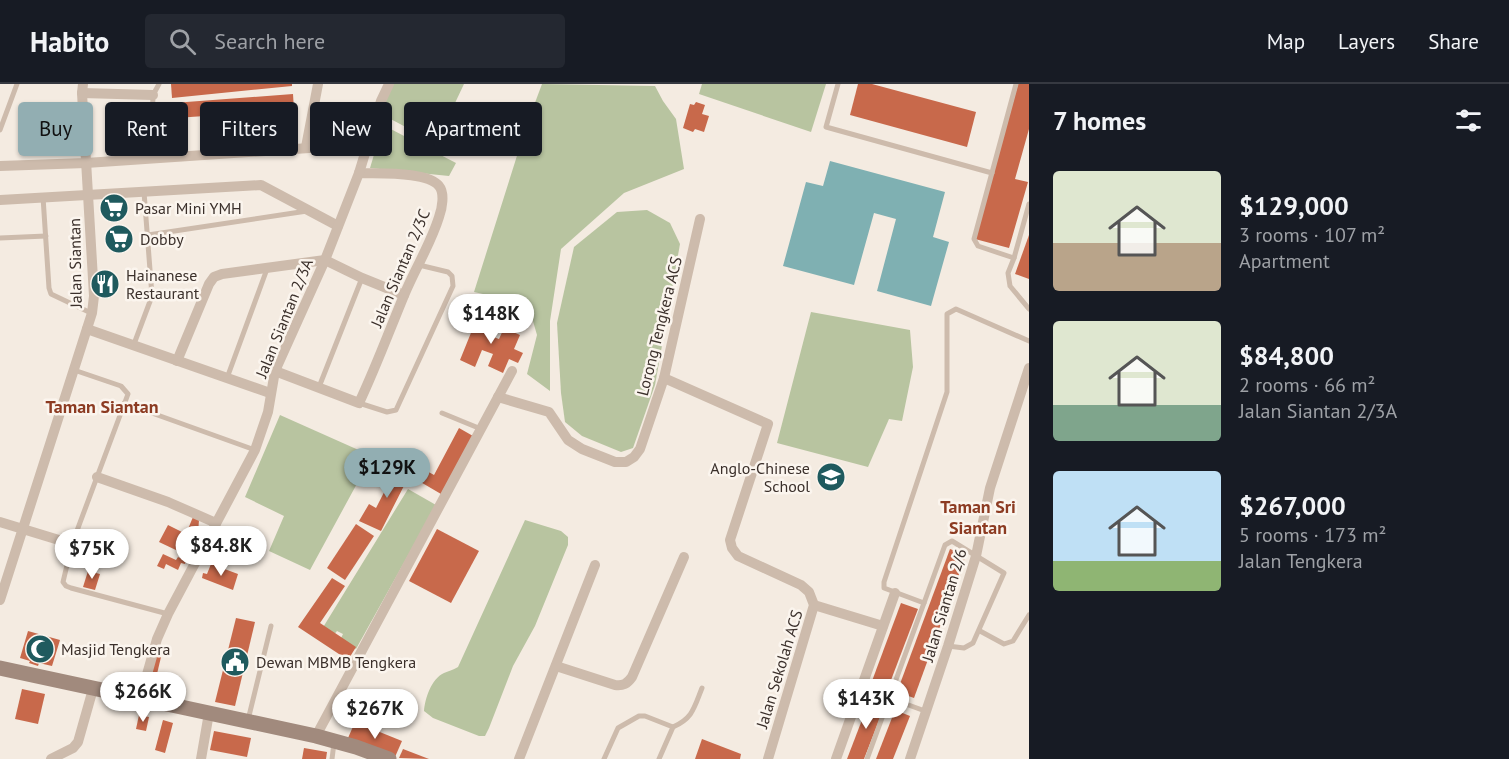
<!DOCTYPE html>
<meta charset="utf-8">
<style>
body{margin:0;font-family:"PT Sans",sans-serif;background:#242831;color:#f1f3f6;height:100vh;display:flex;flex-direction:column;font-size:22px;white-space:nowrap}
*{box-sizing:border-box;margin:0}
p{font-size:20px;color:#9ea1a6}
.icon{flex:none;width:33px;height:33px;fill:none;stroke:currentColor;stroke-width:2;stroke-linecap:round;stroke-linejoin:round}
.map{position:relative;flex:1;overflow:hidden}
.side{display:flex;flex-direction:column;background:#171b24;width:480px}
.side>*{flex:none}
.top-card{position:absolute;left:18px;top:18px;width:570px;height:54px;display:flex;gap:12px}
.price{position:absolute;translate:-50% -51px;padding:0 14px;border-radius:21px;background:#fff;color:#222;font-size:20px;line-height:39px;filter:drop-shadow(0 2px 3px #0008)}
.price::after{content:'';position:absolute;left:50%;top:36px;width:18px;height:14px;margin-left:-9px;background:inherit;clip-path:polygon(0 0,100% 0,50% 100%)}
.price.current{background:#92aeb2;color:#111}
ul{padding:0;list-style:none}
li{display:flex;align-items:center;gap:18px;height:150px;padding:0 24px}
li span{display:grid;place-items:center;flex:none;width:168px;height:120px;border-radius:6px;color:#555}
li>.icon{margin-inline-start:auto}
span .icon{width:72px;height:72px;fill:#fffc;stroke-width:1}
li b{font-size:26px}
h2{display:flex;justify-content:space-between;align-items:center;height:72px;padding:0 24px;font-size:26px}
.pill{padding:0 21px;border-radius:6px;background:#171b24;box-shadow:0 2px 4px #0004;font-size:21px;line-height:54px}
.pill.current{background:#92aeb2;color:#111}
header{display:flex;align-items:center;gap:36px;box-sizing:border-box;height:84px;padding:0 30px;background:#171b24;border-bottom:2px solid #363941}
header strong{font-size:28px}
nav{display:flex;gap:33px;margin-inline-start:auto;font-size:21px}
.search{width:420px;height:54px;background:#242831;display:flex;align-items:center;gap:15px;box-sizing:border-box;padding:0 21px;border-radius:6px;color:#9ea1a6;font-size:22px}
main{display:flex;flex:1;min-height:0}
.map>svg:first-child{display:block}
.green{fill:#b8c4a0}
.water{fill:#7fb0b2}
.building{fill:#c8694b}
.lines{fill:none;stroke-linecap:round;stroke-linejoin:round}
.service{stroke:#cdbbac;stroke-width:5}
.minor{stroke:#cdbbac;stroke-width:10}
.secondary{stroke:#a18a7d;stroke-width:15}
.labels{text-anchor:middle;dominant-baseline:central;stroke-width:5;stroke-linejoin:round;paint-order:stroke}
.poi-label{font-size:16px;fill:#3b302b;stroke:#fbf5ee;text-anchor:start}
.street-label{font-size:16px;fill:#3b302b;stroke:#fbf5ee}
.neighbourhood-label{font-size:18px;font-weight:bold;fill:#8c3b22;stroke:#fbf5ee}
</style>
<header>
<strong>Habito</strong>
<div class="search"><svg class="icon" aria-label="search" viewBox="0 0 24 24"><circle cx="10" cy="10" r="6"/><path d="M15 15l6 6"/></svg>Search here</div>
<nav><a>Map</a><a>Layers</a><a>Share</a></nav>
</header>
<main>
<div class="map">
<svg width="1029" height="675" viewBox="0 0 1029 675">
<rect width="100%" height="100%" fill="#f4ebe1"/>
<g class="green">
<polygon points="393,0 464,0 446,38 417,49 383,31 386,13"/>
<polygon points="542,0 655,2 663,17 676,35 684,85 624,109 561,165 550,237 550,307 527,290 537,251 528,220 474,208 527,40"/>
<polygon points="702,0 826,0 811,48 699,10"/>
<polygon points="383,41 456,79 449,92 370,84"/>
<polygon points="647,126 670,139 680,160 655,301 633,364 621,368 582,352 565,338 561,309 557,239 574,163 617,128"/>
<polygon points="811,228 910,246 913,283 902,337 889,335 868,383 777,359"/>
<polygon points="280,331 372,372 310,486 269,467 284,432 245,413"/>
<polygon points="408,405 436,421 356,565 340,556 343,550 337,547 333,552 322,545"/>
<path d="M525 436 561 447 568 453V461L535 542 513 582 489 644 485 652H479L433 634 424 627C425 615 431 595 444 589 448 587 453 586 458 583Z"/>
</g>
<polygon class="water" points="830,77 945,108 933,153 949,158 931,222 877,207 896,135 874,129 854,201 783,182 806,98 823,102"/>
<g class="building">
<polygon points="171,0 292,0 292,2 172,14"/>
<polygon points="858,0 872,0 976,28 967,63 850,31"/>
<polygon points="1018,0 1029,0 1029,45 1015,95 1028,98 1009,164 975,155"/>
<polygon points="293,10 294,26 161,35 160,20"/>
<polygon points="696,18 705,21 702,30 709,32 704,48 695,45 693,48 683,44 690,20 694,21"/>
<polygon points="1029,151 1029,195 1015,190"/>
<polygon points="479,229 495,236 488,251 499,255 504,244 520,251 514,265 523,269 518,279 509,275 503,289 488,282 493,270 482,266 475,283 460,276"/>
<polygon points="459,344 473,352 441,410 412,393 418,382 434,391"/>
<polygon points="400,377 413,384 381,447 359,437 369,420 376,424"/>
<polygon points="193,433 199,436 198,449 188,445"/>
<polygon points="356,440 374,452 345,496 327,484"/>
<polygon points="168,441 182,448 179,453 189,458 185,466 179,463 178,467 159,458"/>
<polygon points="437,445 479,467 451,519 409,497"/>
<polygon points="950,465 966,471 914,614 897,608"/>
<polygon points="163,470 176,476 178,473 186,477 185,480 181,479 178,486 166,480 164,485 157,482"/>
<polygon points="211,480 238,490 233,506 202,494 203,489 207,490"/>
<polygon points="88,487 100,490 95,506 83,503"/>
<polygon points="332,494 345,502 320,539 356,563 348,576 298,543"/>
<polygon points="901,519 918,525 888,604 872,597"/>
<polygon points="236,534 255,538 235,622 215,618"/>
<polygon points="28,547 60,556 52,582 39,579 38,582 29,579 30,577 20,574"/>
<polygon points="153,571 161,573 152,611 144,609"/>
<polygon points="22,605 45,610 38,640 15,635"/>
<polygon points="870,615 885,621 864,675 847,675"/>
<polygon points="895,626 910,632 893,675 876,675"/>
<polygon points="139,631 149,633 146,647 136,645"/>
<polygon points="163,636 173,639 165,669 155,666"/>
<polygon points="355,638 402,657 395,673 348,654"/>
<polygon points="214,647 251,654 247,673 210,666"/>
<polygon points="702,655 741,670 740,675 695,675"/>
<polygon points="304,664 327,668 326,675 302,675"/>
<polygon points="403,665 429,675 399,674"/>
</g>
<g class="lines">
<g class="service">
<polyline points="838,0 826,43 992,89"/>
<polyline points="0,46 17,0"/>
<polyline points="151,75 153,11 159,0"/>
<polyline points="43,113 49,204 51,210 91,229"/>
<polyline points="1029,120 1014,174 1008,189 1010,202 1029,225"/>
<polyline points="148,151 307,127"/>
<polyline points="0,154 46,152"/>
<polyline points="1014,174 978,162 974,155 1016,0"/>
<polyline points="134,260 152,212 144,108"/>
<polyline points="74,286 121,302 128,310 72,460 63,498 66,502 71,504 168,530"/>
<polyline points="227,294 267,185"/>
<polyline points="319,303 362,194"/>
<polyline points="124,319 255,366"/>
<polyline points="359,319 387,328 396,326 453,202 452,192 448,188 419,181"/>
<polyline points="442,329 481,345"/>
<polyline points="980,547 1004,560 1013,557 1029,531"/>
<polyline points="948,562 964,564 973,559 1004,489 952,457 945,461 924,519 884,504 884,498 947,308 947,230 956,225 1029,257"/>
<polyline points="862,604 925,627"/>
<polyline points="337,613 365,623"/>
<polyline points="248,636 271,542"/>
<path d="M673 643C693 634 694 624 702 604"/>
<polyline points="332,675 334,659"/>
<polyline points="604,675 618,644 639,632 645,632 673,643 659,675"/>
<polyline points="867,675 924,519"/>
</g>
<g class="minor">
<polyline points="82,9 153,11"/>
<polyline points="306,63 318,0"/>
<polyline points="0,82 86,79 369,60"/>
<polyline points="0,116 261,101 338,142"/>
<polyline points="87,245 270,309"/>
<polyline points="177,277 209,200 214,193 222,190 325,176 362,194 404,211"/>
<path d="M275 287 359 319C376 283 390 245 405 209 416 183 431 159 439 133 442 125 445 109 439 102 428 87 378 90 359 89"/>
<polyline points="664,294 768,340 730,456 732,464 738,472 801,501 809,508 814,521 768,675"/>
<polyline points="498,313 549,328 568,356 582,365 615,378 626,378 634,373 640,365 664,294 700,135"/>
<polyline points="97,393 168,418 216,439"/>
<polyline points="0,438 72,460"/>
<polyline points="0,516 92,229 94,212 82,9 83,0"/>
<polyline points="814,521 883,542"/>
<path d="M556 582 615 601C623 602 627 600 632 593L684 473"/>
<polyline points="140,615 157,555 168,530 255,366 268,328 275,287 325,176 359,89 381,17 389,0"/>
<polyline points="316,652 512,287"/>
<polyline points="51,675 73,664 78,658 93,605"/>
<polyline points="201,675 209,629"/>
<polyline points="519,675 595,481"/>
<polyline points="836,675 895,509"/>
<polyline points="910,675 948,562 976,472 990,404 1029,284"/>
</g>
<polyline class="secondary" points="0,584 316,652 356,663 389,675"/>
</g>
<defs>
<g id="supermarket-disc" transform="scale(1.5)"><circle r="9.5" fill="#1f5a5e" stroke="#fbf5ee"/><path d="M-6-5.5h2.5l.6 2H6L4.5 2H-2.5L-4.4-4H-6ZM-1.5 3.2a1.3 1.3 0 1 0 .1 0ZM3 3.2a1.3 1.3 0 1 0 .1 0Z" fill="#fff"/></g>
<g id="restaurant-disc" transform="scale(1.5)"><circle r="9.5" fill="#1f5a5e" stroke="#fbf5ee"/><path d="M-5-6h1v4h1v-4h1v4h1v-4h1v5L-1.5 .5V6h-2V.5L-5-1ZM5-6V6H3V1.5H1.5Q1.5-4 5-6Z" fill="#fff"/></g>
<g id="school-disc" transform="scale(1.5)"><circle r="9.5" fill="#1f5a5e" stroke="#fbf5ee"/><path d="M0-5L7-2L0 1L-7-2ZM-4 1L0 2.5L4 1V4Q0 6-4 4Z" fill="#fff"/></g>
<g id="mosque-disc" transform="scale(1.5)"><circle r="9.5" fill="#1f5a5e" stroke="#fbf5ee"/><path d="M3.5-4.9A6 6 0 1 0 3.5 4.9A5 5 0 1 1 3.5-4.9Z" fill="#fff"/></g>
<g id="civic-disc" transform="scale(1.5)"><circle r="9.5" fill="#1f5a5e" stroke="#fbf5ee"/><path d="M-.6-6.5H3V-4.5H.6V-3L4-1V1h2V6H-6V1h2V-1L-.6-3ZM-1.2 2.5V6h2.4V2.5Z" fill="#fff"/></g>
</defs>
<g fill-rule="evenodd">
<use href="#supermarket-disc" x="114" y="124"/>
<use href="#supermarket-disc" x="119" y="155"/>
<use href="#restaurant-disc" x="105" y="200"/>
<use href="#school-disc" x="831" y="393"/>
<use href="#mosque-disc" x="40" y="565"/>
<use href="#civic-disc" x="235" y="578"/>
</g>
<g class="labels">
<g class="poi-label">
<text x="135" y="124">Pasar Mini YMH</text>
<text x="140" y="155">Dobby</text>
<text x="126" y="191">Hainanese<tspan x="126" dy="18">Restaurant</tspan></text>
<text x="810" y="384" text-anchor="end">Anglo-Chinese<tspan x="810" dy="18">School</tspan></text>
<text x="61" y="565">Masjid Tengkera</text>
<text x="256" y="578">Dewan MBMB Tengkera</text>
</g>
<g class="street-label">
<text transform="translate(75 179) rotate(-91)">Jalan Siantan</text>
<text transform="translate(400 184) rotate(-67)">Jalan Siantan 2/3C</text>
<text transform="translate(284 234) rotate(-68)">Jalan Siantan 2/3A</text>
<text transform="translate(659 242) rotate(-76)">Lorong Tengkera ACS</text>
<text transform="translate(944 521) rotate(-73)">Jalan Siantan 2/6</text>
<text transform="translate(779 585) rotate(-73)">Jalan Sekolah ACS</text>
</g>
<g class="neighbourhood-label">
<text x="102" y="322">Taman Siantan</text>
<text x="978" y="422">Taman Sri<tspan x="978" dy="21">Siantan</tspan></text>
</g>
</g>
</svg>
<b class="price" style="left:491px;top:261px">$148K</b>
<b class="price current" style="left:387px;top:415px">$129K</b>
<b class="price" style="left:221px;top:493px">$84.8K</b>
<b class="price" style="left:92px;top:496px">$75K</b>
<b class="price" style="left:143px;top:639px">$266K</b>
<b class="price" style="left:866px;top:646px">$143K</b>
<b class="price" style="left:375px;top:656px">$267K</b>
<div class="top-card">
<a class="pill current">Buy</a>
<a class="pill">Rent</a>
<a class="pill">Filters</a>
<a class="pill">New</a>
<a class="pill">Apartment</a>
</div>
</div>
<section class="side">
<h2>7 homes<svg class="icon" aria-label="filters" viewBox="0 0 24 24"><path d="M4 7h16M4 17h16"/><circle cx="9" cy="7" r="2"/><circle cx="15" cy="17" r="2"/></svg></h2>
<ul>
<li><span style="background:linear-gradient(#dfe7d0 60%,#b9a48a 0)"><svg class="icon" aria-label="home" viewBox="0 0 24 24"><path d="M3 11l9-7 9 7M6 9v11h12V9"/></svg></span><div><b>$129,000</b><p>3 rooms · 107 m²</p><p>Apartment</p></div></li>
<li><span style="background:linear-gradient(#dfe7d0 70%,#7fa58c 0)"><svg class="icon" aria-label="home" viewBox="0 0 24 24"><path d="M3 11l9-7 9 7M6 9v11h12V9"/></svg></span><div><b>$84,800</b><p>2 rooms · 66 m²</p><p>Jalan Siantan 2/3A</p></div></li>
<li><span style="background:linear-gradient(#bfe0f5 75%,#8fb573 0)"><svg class="icon" aria-label="home" viewBox="0 0 24 24"><path d="M3 11l9-7 9 7M6 9v11h12V9"/></svg></span><div><b>$267,000</b><p>5 rooms · 173 m²</p><p>Jalan Tengkera</p></div></li>
</ul>
</section>
</main>
